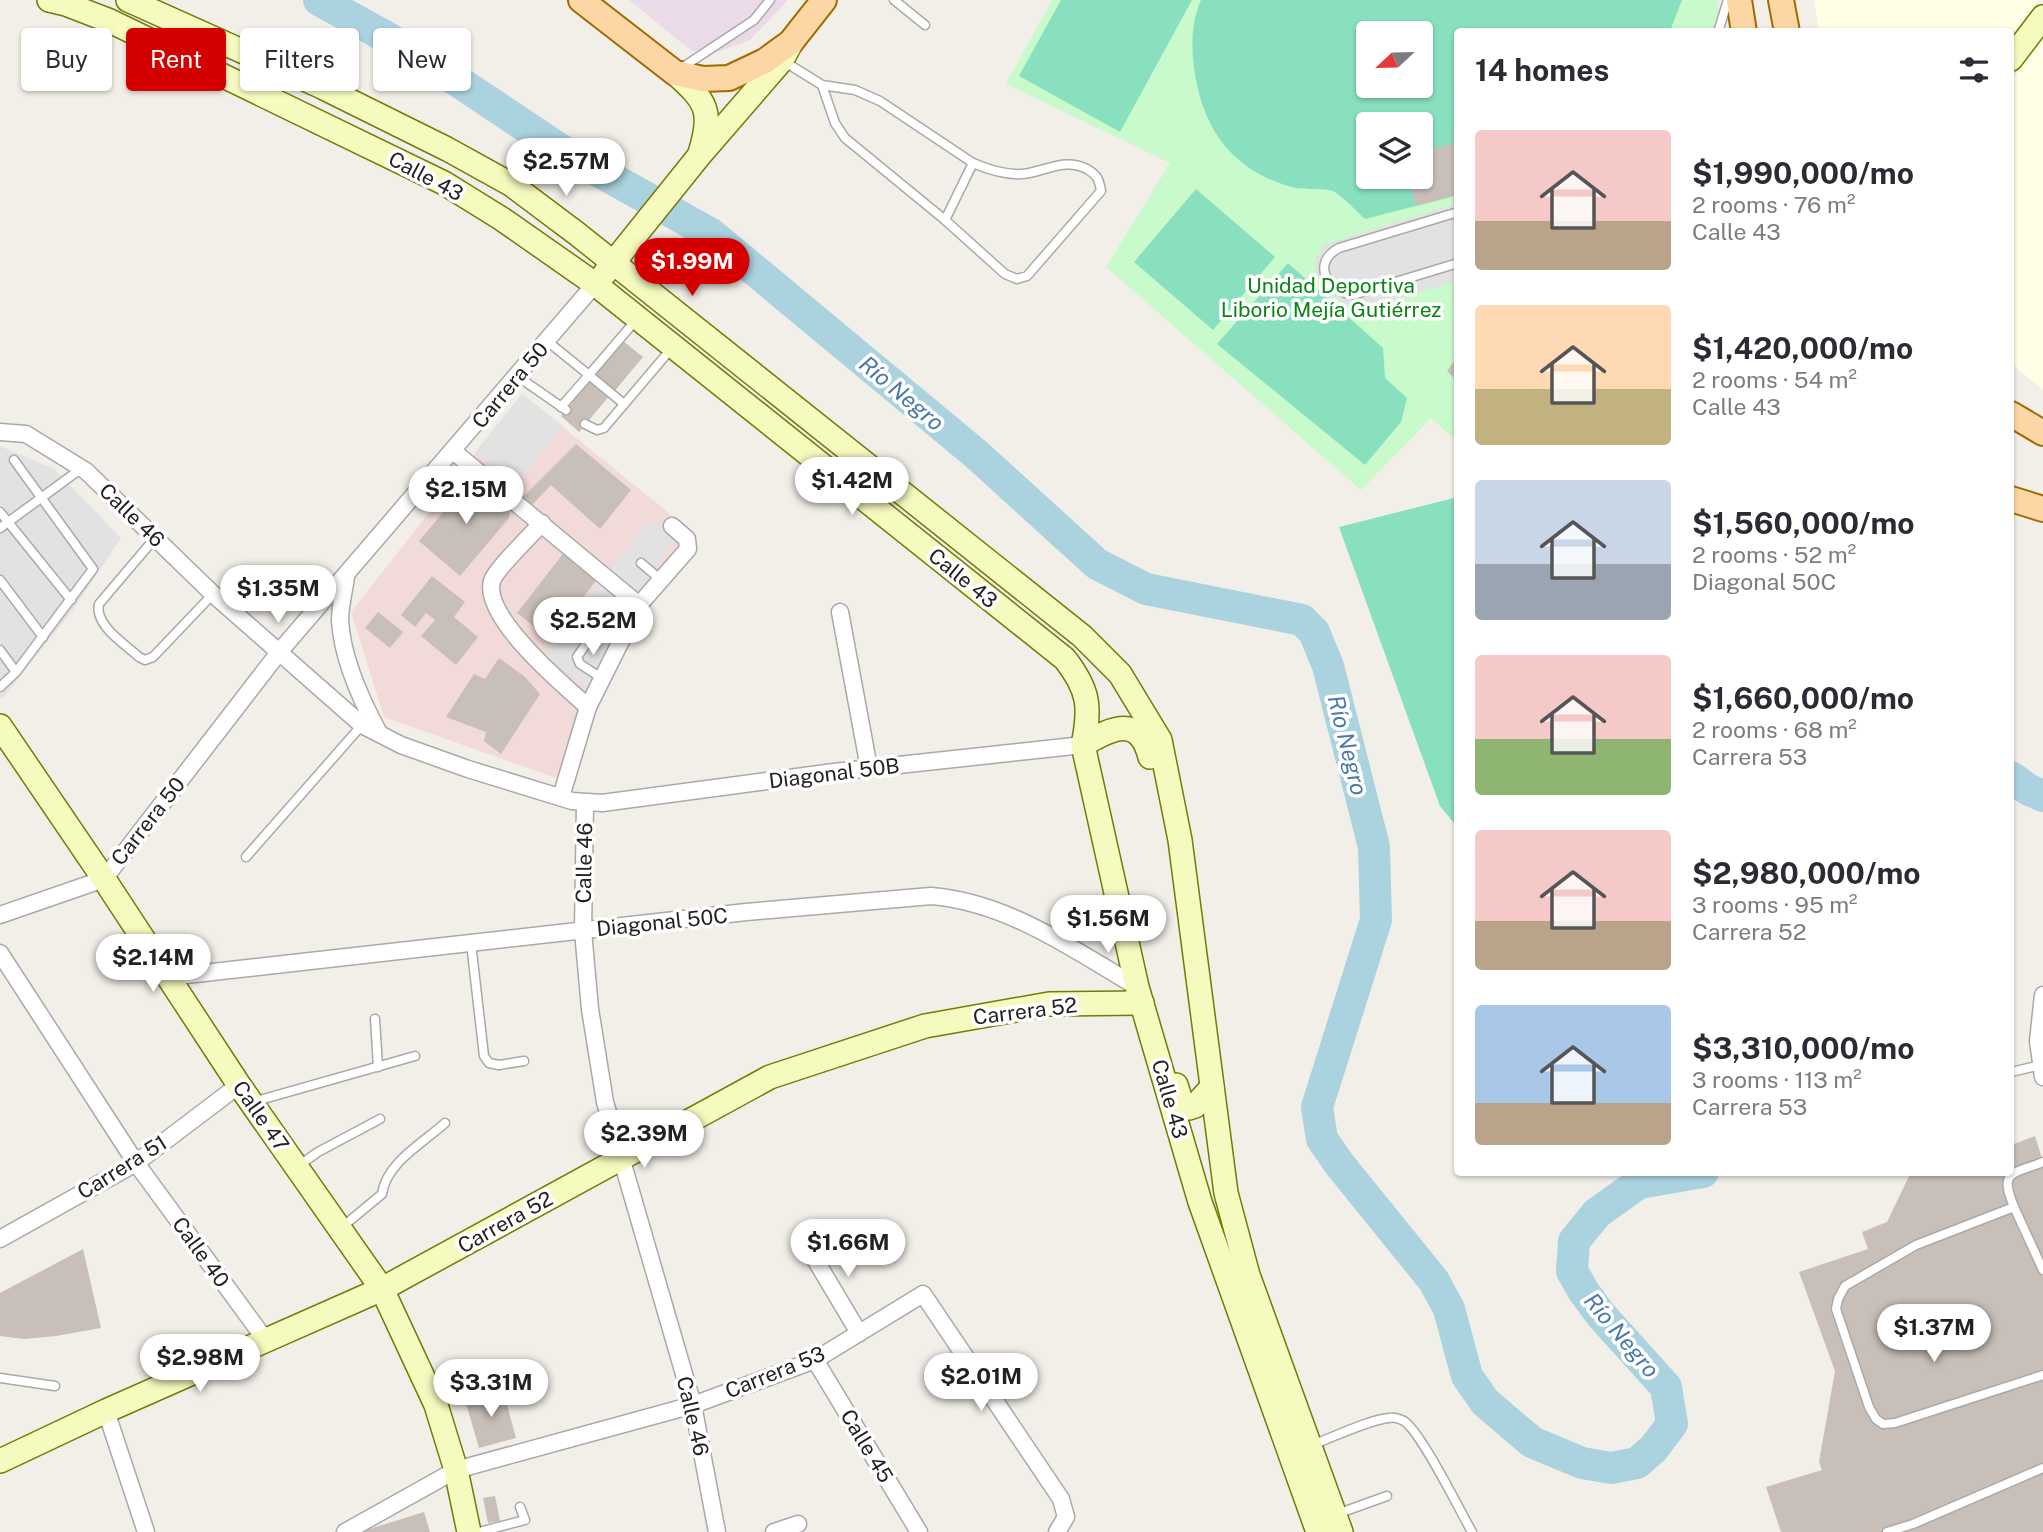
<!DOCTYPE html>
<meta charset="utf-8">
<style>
body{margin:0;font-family:"Public Sans",sans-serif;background:#f7f7f7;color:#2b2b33;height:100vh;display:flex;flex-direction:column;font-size:26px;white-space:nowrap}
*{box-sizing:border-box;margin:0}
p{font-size:23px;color:#7c7c81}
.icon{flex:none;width:38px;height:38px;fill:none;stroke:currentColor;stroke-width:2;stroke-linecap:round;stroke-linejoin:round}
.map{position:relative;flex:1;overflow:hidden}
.details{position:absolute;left:1454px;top:28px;width:560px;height:1148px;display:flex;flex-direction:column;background:#fff;border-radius:7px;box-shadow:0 2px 5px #0004}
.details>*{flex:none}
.hud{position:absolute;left:21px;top:28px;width:665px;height:63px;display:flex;gap:14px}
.needle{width:46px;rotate:248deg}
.buttons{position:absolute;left:1356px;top:21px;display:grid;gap:14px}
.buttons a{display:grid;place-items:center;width:77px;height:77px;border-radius:7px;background:#fff;box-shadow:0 2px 5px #0004;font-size:35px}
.price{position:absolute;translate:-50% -60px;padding:0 16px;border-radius:24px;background:#fff;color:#222;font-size:23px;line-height:46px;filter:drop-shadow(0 2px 4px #0008)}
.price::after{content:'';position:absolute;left:50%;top:42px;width:21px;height:16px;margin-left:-10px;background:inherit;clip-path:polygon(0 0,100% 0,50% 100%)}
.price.selected{background:#d40000;color:#fff}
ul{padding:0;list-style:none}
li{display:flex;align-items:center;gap:21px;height:175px;padding:0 21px}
li span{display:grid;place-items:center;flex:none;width:196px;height:140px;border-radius:7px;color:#555}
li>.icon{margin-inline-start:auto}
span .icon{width:84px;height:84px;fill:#fffc;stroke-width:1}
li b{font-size:30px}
h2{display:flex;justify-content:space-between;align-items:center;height:84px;padding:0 21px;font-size:30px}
.tag{padding:0 24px;border-radius:7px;background:#fff;box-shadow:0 2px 5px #0004;font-size:24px;line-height:63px}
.tag.selected{background:#d40000;color:#fff}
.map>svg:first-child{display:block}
.commercial{fill:#f2dad9}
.industrial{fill:#ebdbe8}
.education{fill:#ffffe5}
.park{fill:#c8facc;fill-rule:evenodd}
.pitch{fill:#88e0be;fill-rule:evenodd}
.parking{fill:#e2e2e2}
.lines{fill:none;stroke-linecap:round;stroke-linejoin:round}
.river{stroke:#aad3df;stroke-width:32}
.building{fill:#c7bfb8}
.lane-casing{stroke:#a9a9a9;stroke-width:11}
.street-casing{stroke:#a9a9a9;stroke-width:19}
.secondary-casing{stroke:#707d05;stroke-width:26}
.primary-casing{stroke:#a06b00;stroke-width:28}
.lane{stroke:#fff;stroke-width:8}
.street{stroke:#fff;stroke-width:16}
.secondary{stroke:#f7fabf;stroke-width:23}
.primary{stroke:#fcd6a4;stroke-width:24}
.labels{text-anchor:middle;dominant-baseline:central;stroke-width:7;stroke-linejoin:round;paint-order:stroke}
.street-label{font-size:21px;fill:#222;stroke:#fff}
.park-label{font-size:21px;fill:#0c8416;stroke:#fff}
.water-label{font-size:23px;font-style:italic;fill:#4a7aab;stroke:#fff}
</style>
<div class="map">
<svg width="2043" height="1532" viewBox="0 0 2043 1532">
<rect width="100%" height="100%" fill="#f2efe9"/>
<polygon class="commercial" points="522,394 691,531 582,714 559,779 384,717 351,612"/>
<polygon class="industrial" points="629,0 788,0 750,40 717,52 692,51"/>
<g class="education">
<polygon points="1814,0 2039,0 2011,37 2011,32 1819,31"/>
<polygon points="2043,38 2043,390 2011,363 2011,80"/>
</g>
<path class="park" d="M1052 0H1717L1723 31 1458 32V442L1431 418 1361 490 1106 267 1170 163 1006 84ZM1368 33H1421V86H1368ZM1368 124H1421V177H1368Z"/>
<g class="pitch">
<polygon points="1061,0 1192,0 1120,132 1019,76"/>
<path d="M1201 0H1682L1670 31 1458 32V195L1365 219C1356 211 1344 197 1333 191 1325 188 1305 190 1295 188 1238 173 1207 137 1196 80 1191 53 1190 25 1201 0ZM1368 33H1421V86H1368ZM1368 124H1421V177H1368Z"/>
<polygon points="1196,189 1275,257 1213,330 1134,262"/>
<polygon points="1288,263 1383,348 1385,378 1407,398 1401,422 1365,465 1217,344"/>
<polygon points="1458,497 1458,828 1440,806 1339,527"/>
</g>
<g class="parking">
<polygon points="1458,203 1458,280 1354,312 1321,285 1315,271 1316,257 1325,244"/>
<polygon points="522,394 563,426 516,485 475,452"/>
<polygon points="0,446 54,469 121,538 75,607 2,699 0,696"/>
<polygon points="648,521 675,534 588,690 545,654"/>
</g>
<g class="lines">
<g class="river">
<polyline points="319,0 417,54 561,150 711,234 976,454 1097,564 1146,589 1302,620 1314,632 1328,666 1374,847 1376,920 1317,1107 1322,1139 1340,1165 1434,1281 1449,1309 1467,1376 1485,1402 1532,1442 1582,1463 1611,1468 1637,1463 1654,1448 1672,1424 1666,1387 1601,1315 1584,1292 1572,1271 1574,1241 1597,1213 1639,1183 1703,1172"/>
<polyline points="2011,777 2029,790 2043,796"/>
</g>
</g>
<g class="building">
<polygon points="1458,142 1458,195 1416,206 1408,177 1421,177 1421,152"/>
<polygon points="623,341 643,357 613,393 594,377"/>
<polygon points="1458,356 1458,382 1447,371"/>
<polygon points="591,379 610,395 579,432 561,416"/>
<polygon points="576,444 631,490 600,529 551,485 532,505 523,497"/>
<polygon points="473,477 510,508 509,518 460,576 419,541"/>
<polygon points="566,550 599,577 550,639 517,613"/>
<polygon points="432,576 465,602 454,617 478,637 456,665 421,636 435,620 426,613 415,627 401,615"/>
<polygon points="378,612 403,632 390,648 365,628"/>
<polygon points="499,658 525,677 540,694 501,754 484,741 486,732 446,717 474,674 485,679"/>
<polygon points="2035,1136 2043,1162 2043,1532 1781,1532 1766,1487 1822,1470 1819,1462 1835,1371 1799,1272 1868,1249 1862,1232 1887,1222 1911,1172 2011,1172 2011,1145"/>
<polygon points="83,1249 101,1328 56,1336 24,1339 0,1336 0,1293"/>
<polygon points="503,1390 516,1438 479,1448 465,1400"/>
<polygon points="495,1496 500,1521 488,1523 483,1498"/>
<polygon points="424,1512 430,1532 363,1532 363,1531"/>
</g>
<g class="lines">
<g class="lane-casing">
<g id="lane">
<polyline points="894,0 925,25"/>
<polyline points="1718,32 1728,0"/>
<path d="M785 62 822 85 855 90 880 101 973 163C987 169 1007 175 1022 174 1045 172 1064 157 1087 169 1097 175 1099 179 1101 191L1027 276 1017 279 1005 274 945 220 845 138 835 123 822 85"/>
<polyline points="680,69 754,20 770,0"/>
<path d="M1458 212 1339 248C1311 263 1327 291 1353 295L1458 263"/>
<polyline points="945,220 973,163"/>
<polyline points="547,341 589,375 636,320"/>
<polyline points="517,376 566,410"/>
<polyline points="561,407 589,375 624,404"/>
<polyline points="585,424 597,430 604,428 671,349"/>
<polyline points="0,512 71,600"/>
<polyline points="0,528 82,468"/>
<path d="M155 538 99 604C94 625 125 644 139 657L145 660 153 657 213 594"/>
<polyline points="641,563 661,580"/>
<polyline points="0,580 43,637"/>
<polyline points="0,650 16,672"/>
<polyline points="603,679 580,664 577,657 600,624 624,635"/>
<polyline points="0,687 16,672 93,569 14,460"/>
<polyline points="246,857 362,725"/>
<polyline points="471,943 484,1056 489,1063 499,1065 524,1061"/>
<polyline points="375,1019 378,1067"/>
<polyline points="2011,1072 2041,1065"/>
<polyline points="253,1102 415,1056"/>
<polyline points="297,1167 318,1152 380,1119"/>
<path d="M2014 1207C1999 1170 2011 1175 2043 1162"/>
<path d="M341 1228 382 1194C386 1163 423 1143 445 1123"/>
<polyline points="2043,1270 2014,1207 1916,1245 1845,1286 1838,1299 1836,1309 1869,1407 1876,1419 1883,1424 1895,1423 2043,1375"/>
<polyline points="0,1378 55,1386"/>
<path d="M1312 1445C1331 1438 1371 1419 1389 1418 1393 1417 1400 1419 1404 1421 1421 1432 1460 1511 1472 1532"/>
<polyline points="1337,1514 1387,1496"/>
<polyline points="479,1532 525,1520 520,1507"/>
<polyline points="1887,1532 1913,1524 2043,1468"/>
</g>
</g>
<g class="street-casing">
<g id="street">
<polyline points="0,432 26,434 86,471 213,594 362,725 401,745 468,769 572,801 602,803 834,772 1083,745"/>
<polyline points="453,451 639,605"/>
<path d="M542 523C532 534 495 570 492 581 482 617 563 685 588 707"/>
<path d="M346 577C344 591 340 607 340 620 342 658 361 700 379 733"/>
<polyline points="840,612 869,768"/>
<polyline points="561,797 588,707 639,605 688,549 687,539 672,526"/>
<polyline points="585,803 583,931 590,1009 605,1102 693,1405 717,1532"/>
<polyline points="0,915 104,879 280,651 595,284"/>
<polyline points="0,953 136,1163 267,1342"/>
<path d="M168 977 746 912 931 896C1007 902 1073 949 1137 987"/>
<polyline points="2043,995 2038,1041 2043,1077"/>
<polyline points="0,1239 136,1163 239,1085"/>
<polyline points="806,1244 859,1333"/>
<polyline points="815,1360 919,1532"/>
<polyline points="106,1411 146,1532"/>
<polyline points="345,1532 456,1470 693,1405 815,1360 923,1294 1061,1499 1066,1517 1057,1532"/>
<polyline points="774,1532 798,1524"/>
</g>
</g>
<g class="secondary-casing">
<g id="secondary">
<path d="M49 0 66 4 110 21 444 183 502 219 595 284 1065 659C1089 690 1091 707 1083 745L1137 987 1200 1202 1318 1532"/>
<polyline points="128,0 322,87 447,149 512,185 576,233 1082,636 1120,674 1160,740 1180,840 1226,1193 1248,1275 1341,1532"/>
<polyline points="2011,59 2043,17"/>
<path d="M675 73C707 102 713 111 700 153"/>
<polyline points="605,273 699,156 782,60 790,45"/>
<polyline points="0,726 104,879 239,1085 382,1289 436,1405 456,1470 469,1532"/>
<path d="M1083 745C1111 728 1139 714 1150 757"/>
<polyline points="1176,1085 1181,1101 1189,1108 1195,1106 1212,1087"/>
<polyline points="0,1461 106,1411 382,1289 770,1077 925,1026 1049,1004 1142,1003"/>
</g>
</g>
<g class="primary-casing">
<g id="primary">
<polyline points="581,0 675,73 703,79 729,78 765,61 791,42 824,0"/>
<polyline points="1739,0 1744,32"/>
<polyline points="1781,0 1787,32"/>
<polyline points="2011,414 2043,433"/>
<polyline points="2011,499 2043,509"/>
</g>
</g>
<use href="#lane" class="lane"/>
<use href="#street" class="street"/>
<use href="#secondary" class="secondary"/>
<use href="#primary" class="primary"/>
</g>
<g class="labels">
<g class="street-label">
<text transform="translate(426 176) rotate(28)">Calle 43</text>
<text transform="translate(510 385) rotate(-50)">Carrera 50</text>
<text transform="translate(132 515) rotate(44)">Calle 46</text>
<text transform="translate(963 578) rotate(39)">Calle 43</text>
<text transform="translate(834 773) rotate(-7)">Diagonal 50B</text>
<text transform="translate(148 821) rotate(-52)">Carrera 50</text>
<text transform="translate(584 863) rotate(-89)">Calle 46</text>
<text transform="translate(662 922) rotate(-6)">Diagonal 50C</text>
<text transform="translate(1025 1011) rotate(-7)">Carrera 52</text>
<text transform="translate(1170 1099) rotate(74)">Calle 43</text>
<text transform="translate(261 1116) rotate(55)">Calle 47</text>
<text transform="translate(122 1167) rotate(-32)">Carrera 51</text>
<text transform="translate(505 1222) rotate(-29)">Carrera 52</text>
<text transform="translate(201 1252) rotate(54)">Calle 40</text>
<text transform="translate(775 1372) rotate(-22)">Carrera 53</text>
<text transform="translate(693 1416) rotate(77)">Calle 46</text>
<text transform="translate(867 1446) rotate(59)">Calle 45</text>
</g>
<g class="park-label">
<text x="1331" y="285">Unidad Deportiva<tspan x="1331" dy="24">Liborio Mejía Gutiérrez</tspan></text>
</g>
<g class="water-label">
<text transform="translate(902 393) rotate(40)">Río Negro</text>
<text transform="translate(1348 745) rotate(76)">Río Negro</text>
<text transform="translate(1622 1335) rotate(50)">Río Negro</text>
</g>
</g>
</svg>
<div class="buttons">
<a><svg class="needle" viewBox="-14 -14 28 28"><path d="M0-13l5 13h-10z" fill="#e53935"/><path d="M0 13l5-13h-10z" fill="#7c7c81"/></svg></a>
<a><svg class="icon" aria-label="layers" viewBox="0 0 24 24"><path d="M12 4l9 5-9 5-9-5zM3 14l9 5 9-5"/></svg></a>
</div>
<b class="price" style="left:566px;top:198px">$2.57M</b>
<b class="price selected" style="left:692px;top:298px">$1.99M</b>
<b class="price" style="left:852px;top:517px">$1.42M</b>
<b class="price" style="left:466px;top:526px">$2.15M</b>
<b class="price" style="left:278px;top:625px">$1.35M</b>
<b class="price" style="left:593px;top:657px">$2.52M</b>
<b class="price" style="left:1108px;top:955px">$1.56M</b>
<b class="price" style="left:153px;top:994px">$2.14M</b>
<b class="price" style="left:644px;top:1170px">$2.39M</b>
<b class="price" style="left:848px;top:1279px">$1.66M</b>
<b class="price" style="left:1934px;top:1364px">$1.37M</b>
<b class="price" style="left:200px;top:1394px">$2.98M</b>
<b class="price" style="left:981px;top:1413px">$2.01M</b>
<b class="price" style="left:491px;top:1419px">$3.31M</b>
<div class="hud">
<a class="tag">Buy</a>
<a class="tag selected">Rent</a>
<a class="tag">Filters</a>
<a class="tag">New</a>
</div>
<section class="details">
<h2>14 homes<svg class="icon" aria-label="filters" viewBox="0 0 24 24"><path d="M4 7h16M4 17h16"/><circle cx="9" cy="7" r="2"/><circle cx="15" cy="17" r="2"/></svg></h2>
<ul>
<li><span style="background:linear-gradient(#f6c9c9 65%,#b9a48a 0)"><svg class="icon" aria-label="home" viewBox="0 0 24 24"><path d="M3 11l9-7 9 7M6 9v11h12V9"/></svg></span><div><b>$1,990,000/mo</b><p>2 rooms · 76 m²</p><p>Calle 43</p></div></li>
<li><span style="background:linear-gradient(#ffd9b3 60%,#c2b280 0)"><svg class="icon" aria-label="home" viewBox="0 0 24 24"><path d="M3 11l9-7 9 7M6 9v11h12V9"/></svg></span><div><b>$1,420,000/mo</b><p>2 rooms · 54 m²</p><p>Calle 43</p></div></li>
<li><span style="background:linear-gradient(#c9d6e8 60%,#9aa5b1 0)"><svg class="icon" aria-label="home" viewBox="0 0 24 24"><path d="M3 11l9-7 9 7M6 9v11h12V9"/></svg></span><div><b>$1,560,000/mo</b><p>2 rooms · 52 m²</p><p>Diagonal 50C</p></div></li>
<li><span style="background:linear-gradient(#f6c9c9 60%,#8fb573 0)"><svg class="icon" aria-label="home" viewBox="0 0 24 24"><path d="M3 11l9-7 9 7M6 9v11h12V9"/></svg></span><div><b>$1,660,000/mo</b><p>2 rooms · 68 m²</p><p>Carrera 53</p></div></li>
<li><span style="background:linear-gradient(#f6c9c9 65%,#b9a48a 0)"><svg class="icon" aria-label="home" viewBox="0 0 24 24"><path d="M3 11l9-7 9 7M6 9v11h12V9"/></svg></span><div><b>$2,980,000/mo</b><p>3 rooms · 95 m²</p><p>Carrera 52</p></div></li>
<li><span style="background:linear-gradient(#a9c7e8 70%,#b9a48a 0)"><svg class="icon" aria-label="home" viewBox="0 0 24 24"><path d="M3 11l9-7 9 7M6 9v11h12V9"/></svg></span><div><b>$3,310,000/mo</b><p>3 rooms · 113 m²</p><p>Carrera 53</p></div></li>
</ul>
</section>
</div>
